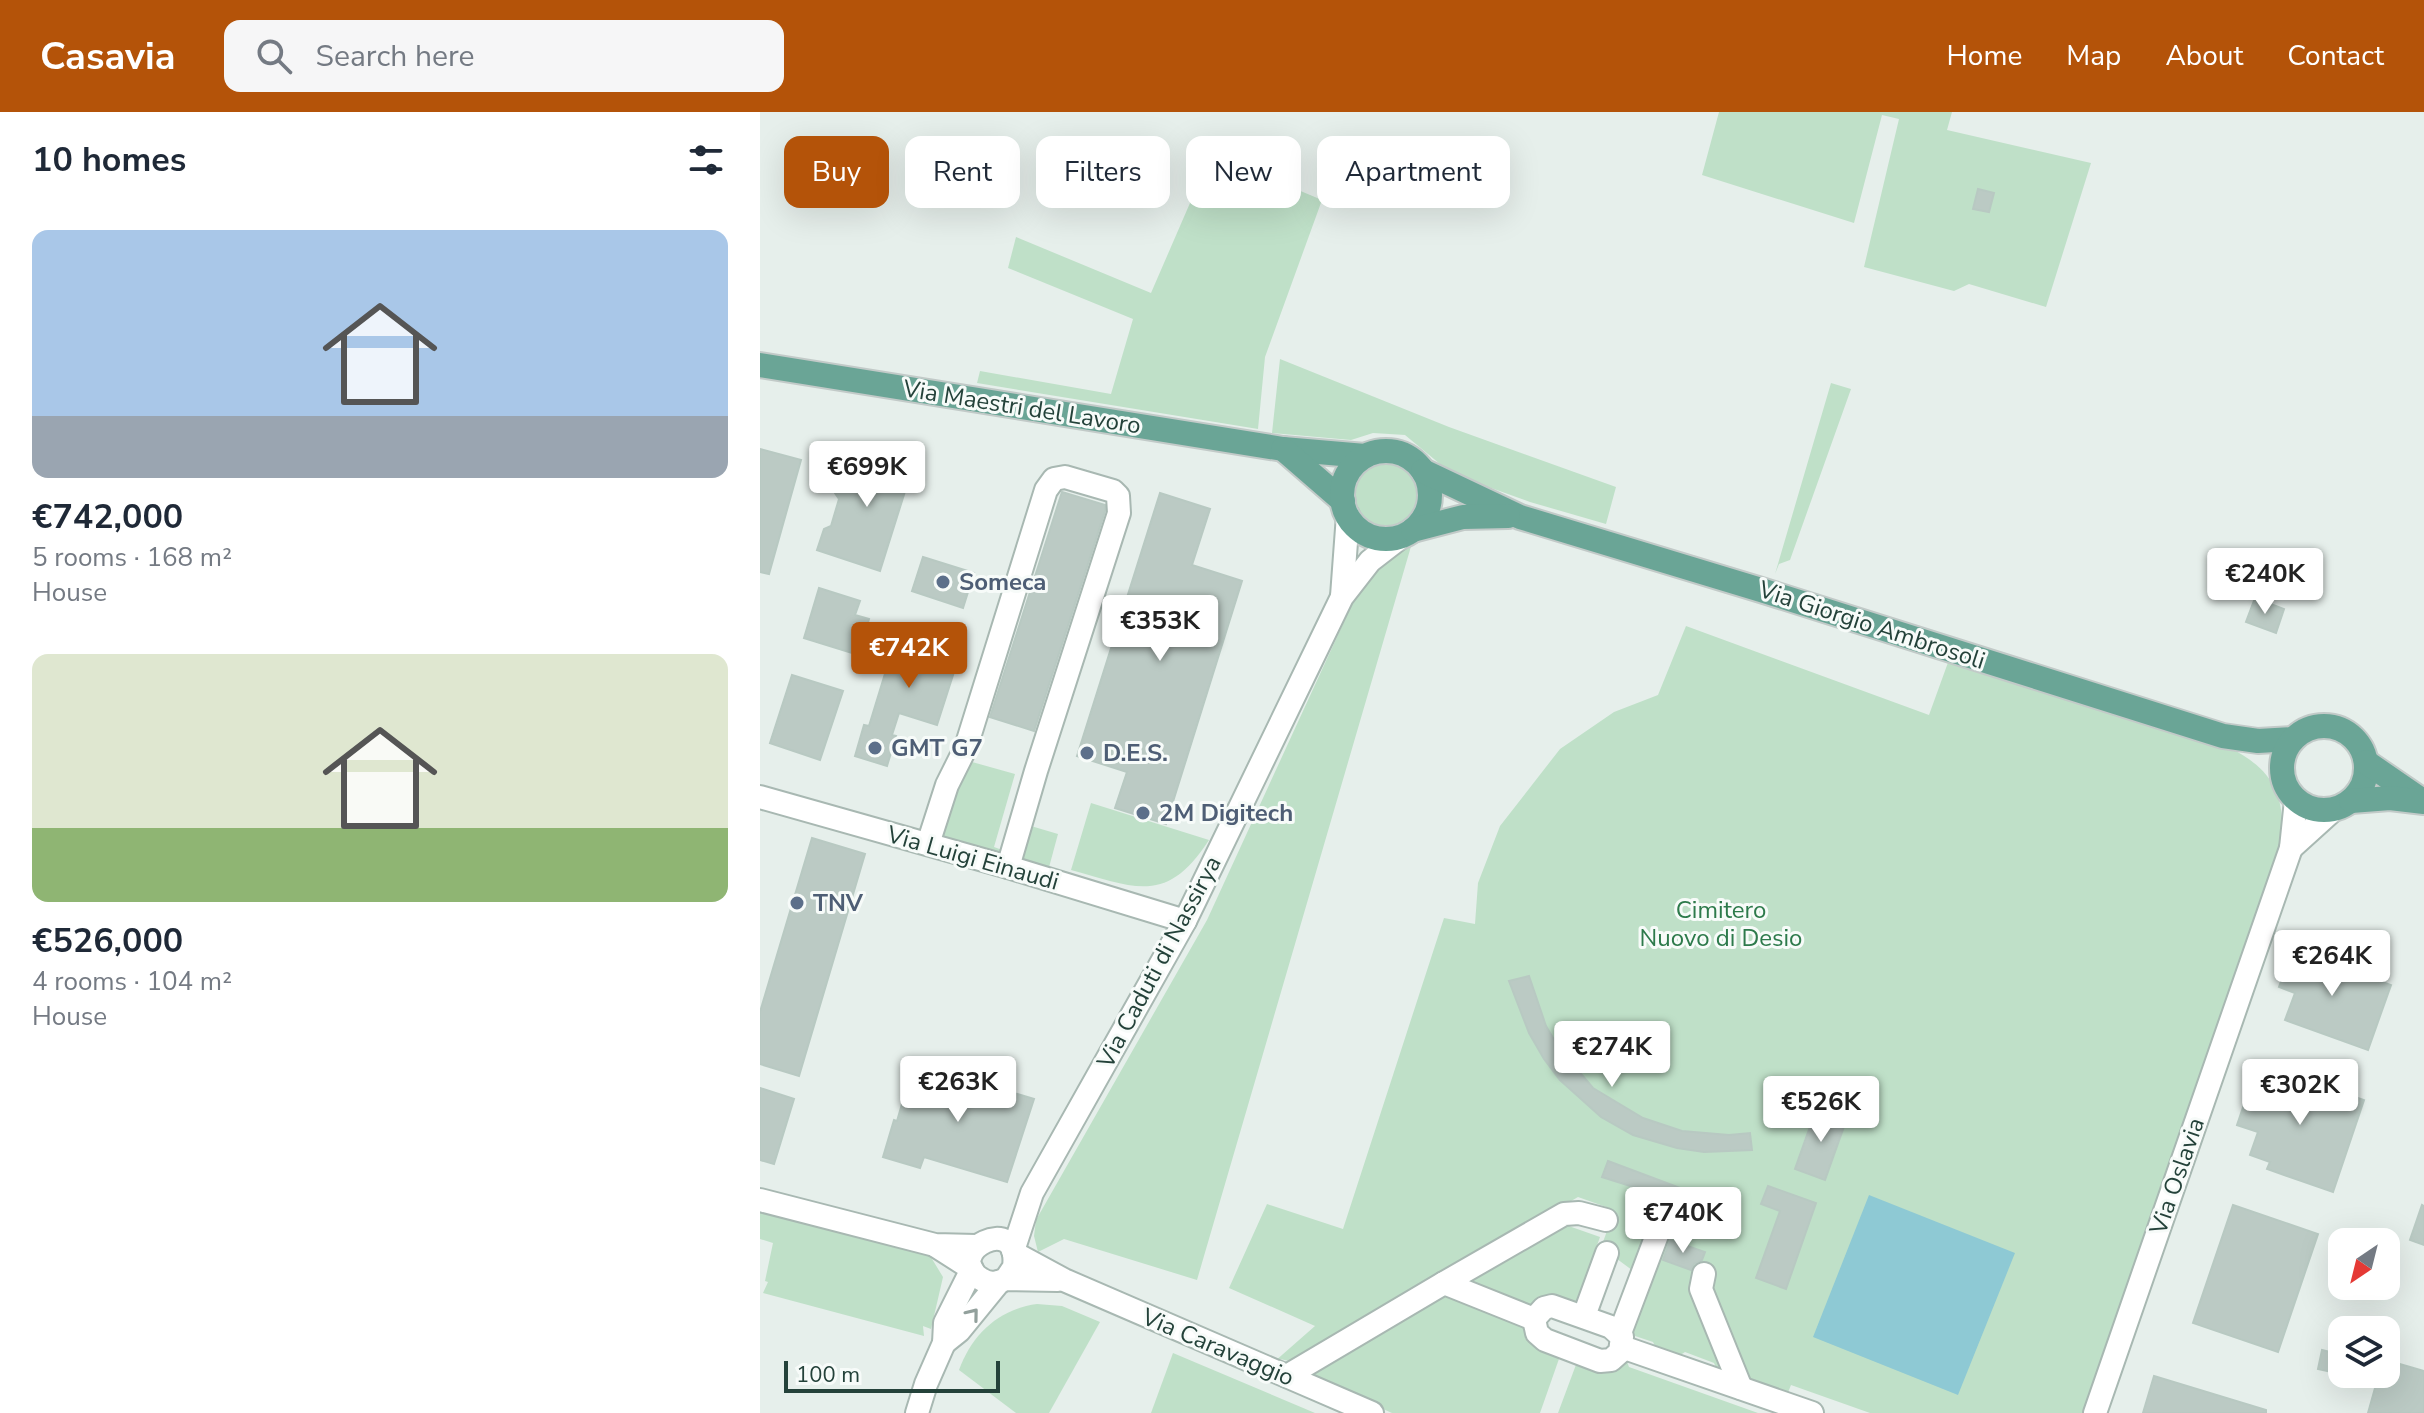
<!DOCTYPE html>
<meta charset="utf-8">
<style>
body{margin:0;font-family:"Nunito Sans",sans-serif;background:#f6f6f7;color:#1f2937;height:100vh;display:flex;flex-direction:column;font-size:30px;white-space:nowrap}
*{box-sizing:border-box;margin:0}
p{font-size:26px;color:#747a83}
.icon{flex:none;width:44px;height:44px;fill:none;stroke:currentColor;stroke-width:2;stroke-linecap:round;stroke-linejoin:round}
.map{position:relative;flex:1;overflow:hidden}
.panel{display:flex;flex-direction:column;background:#fff;width:760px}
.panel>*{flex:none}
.guide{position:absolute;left:24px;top:24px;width:760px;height:72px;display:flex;gap:16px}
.needle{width:52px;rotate:215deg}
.fabs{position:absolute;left:1568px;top:1116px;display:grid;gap:16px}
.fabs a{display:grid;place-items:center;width:72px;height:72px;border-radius:16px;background:#fff;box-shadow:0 8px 32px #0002;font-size:40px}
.scale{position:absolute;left:24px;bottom:20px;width:216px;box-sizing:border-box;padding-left:8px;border:4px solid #24423a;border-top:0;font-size:22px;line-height:28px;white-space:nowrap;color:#24423a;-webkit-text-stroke:6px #f7fbf9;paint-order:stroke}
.price{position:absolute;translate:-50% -68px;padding:0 18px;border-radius:8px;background:#fff;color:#222;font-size:26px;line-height:52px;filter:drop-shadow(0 2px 4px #0008)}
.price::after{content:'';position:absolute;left:50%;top:48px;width:24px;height:18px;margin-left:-12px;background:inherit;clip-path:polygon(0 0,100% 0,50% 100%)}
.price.selected{background:#b45309;color:#fff}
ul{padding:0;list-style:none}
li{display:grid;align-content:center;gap:16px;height:424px;padding:0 32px}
li span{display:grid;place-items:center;height:248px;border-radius:16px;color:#555}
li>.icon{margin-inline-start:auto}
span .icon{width:144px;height:144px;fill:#fffc;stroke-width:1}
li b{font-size:34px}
h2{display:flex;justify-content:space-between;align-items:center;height:96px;padding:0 32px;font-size:34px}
.chip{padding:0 28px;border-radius:16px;background:#fff;box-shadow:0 8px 32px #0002;font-size:28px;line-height:72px}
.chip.selected{background:#b45309;color:#fff}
header{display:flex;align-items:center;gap:48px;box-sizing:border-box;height:112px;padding:0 40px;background:#b45309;color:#fff}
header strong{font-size:38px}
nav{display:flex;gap:44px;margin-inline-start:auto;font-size:28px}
.search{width:560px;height:72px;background:#f6f6f7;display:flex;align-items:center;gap:20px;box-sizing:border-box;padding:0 28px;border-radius:16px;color:#747a83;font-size:30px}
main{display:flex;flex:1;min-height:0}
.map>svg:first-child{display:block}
.green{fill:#bfe0c8}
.water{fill:#8ec9d4}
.building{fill:#bbcac4;stroke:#b8c9c2;stroke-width:2}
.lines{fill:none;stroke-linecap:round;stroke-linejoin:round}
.minor-casing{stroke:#a8b8b2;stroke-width:26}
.major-casing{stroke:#c2cac8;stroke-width:28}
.minor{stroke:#fff;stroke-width:22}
.major{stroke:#6aa596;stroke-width:24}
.oneway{stroke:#92a09c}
.service-dot{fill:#5c6f8a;stroke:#f7fbf9;stroke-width:3}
.labels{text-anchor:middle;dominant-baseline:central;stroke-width:6;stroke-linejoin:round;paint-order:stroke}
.street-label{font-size:24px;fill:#24423a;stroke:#f7fbf9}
.service-label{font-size:24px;font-weight:bold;fill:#4e5e75;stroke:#f7fbf9;text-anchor:start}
.park-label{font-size:24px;fill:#2d7a4b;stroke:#f7fbf9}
</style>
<header>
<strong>Casavia</strong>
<div class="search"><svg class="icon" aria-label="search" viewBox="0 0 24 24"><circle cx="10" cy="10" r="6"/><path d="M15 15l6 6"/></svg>Search here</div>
<nav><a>Home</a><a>Map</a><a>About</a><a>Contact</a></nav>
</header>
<main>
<section class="panel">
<h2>10 homes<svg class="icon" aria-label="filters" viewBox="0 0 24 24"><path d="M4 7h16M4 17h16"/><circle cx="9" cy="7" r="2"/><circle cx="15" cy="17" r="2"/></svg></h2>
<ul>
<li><span style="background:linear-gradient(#a9c7e8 75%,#9aa5b1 0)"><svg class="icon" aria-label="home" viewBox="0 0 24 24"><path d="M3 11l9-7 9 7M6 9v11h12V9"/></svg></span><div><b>€742,000</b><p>5 rooms · 168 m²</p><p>House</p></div></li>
<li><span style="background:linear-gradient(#dfe7d0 70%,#8fb573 0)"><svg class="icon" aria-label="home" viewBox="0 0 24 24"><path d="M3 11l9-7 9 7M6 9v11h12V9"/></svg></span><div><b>€526,000</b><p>4 rooms · 104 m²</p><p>House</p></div></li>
</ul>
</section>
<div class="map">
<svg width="1664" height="1301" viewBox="0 0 1664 1301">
<rect width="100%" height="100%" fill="#e6efeb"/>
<g class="green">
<polygon points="959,0 1192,0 1187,18 1331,51 1286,195 1209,172 1194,179 1104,155 1139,7 1122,3 1094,111 942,63"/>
<polygon points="443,61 520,88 531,75 562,88 505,245 498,317 217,271 220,259 351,282 373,207 248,156 256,125 391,181"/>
<polygon points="520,247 689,315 856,375 846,412 770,390 692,362 645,323 613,321 591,328 512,321"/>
<polygon points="1071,271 1091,277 1030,448 1019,452 1015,462"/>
<circle cx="626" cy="383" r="34"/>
<path d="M652 431 437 1168 304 1127 278 1140 274 1124 276 1108 447 808 594 488C609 463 627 446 652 431Z"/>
<path d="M926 514 1169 603 1190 545 1470 636C1515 659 1526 685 1521 733L1326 1301H1110L1031 1273 1027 1283 957 1258 954 1251 925 1240 919 1244 896 1236 893 1230 875 1224 869 1227 876 1161 853 1144 840 1138 847 1119 842 1117 849 1096 818 1085 534 1250 520 1247 514 1250 555 1214 469 1176 507 1092 583 1117 684 806 715 812 718 771 740 714 800 637 854 600 898 583Z"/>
<polygon points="205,648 255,662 234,735 245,739 244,745 182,727"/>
<path d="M331 691 449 728C407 793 376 776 311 758Z"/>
<polygon points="271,714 298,722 288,759 261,751"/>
<polygon points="0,1094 169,1142 183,1165 171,1217 163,1214 164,1224 3,1181 8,1170 5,1169 13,1131 0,1127"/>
<polygon points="803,1112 840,1125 834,1142 838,1143 818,1196 771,1196 704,1169"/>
<polygon points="683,1179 763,1212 800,1244 780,1301 632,1301 552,1265 552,1257"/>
<path d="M277 1192 302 1194 340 1210 289 1301H256L199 1258C212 1222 239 1197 277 1192Z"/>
<polygon points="413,1241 555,1301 391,1301"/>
<polygon points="866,1247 869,1255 998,1301 798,1301 817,1250"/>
</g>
<polygon class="water" points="1109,1083 1255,1141 1198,1283 1053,1225"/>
<g class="building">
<polygon points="1218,77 1234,81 1229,100 1213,97"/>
<polygon points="0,337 41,348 9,462 0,460"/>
<polygon points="90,339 153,349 149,373 147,373 120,459 57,438 64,417 71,414 79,387 75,381 79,369 85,371"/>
<polygon points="302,380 345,393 345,399 274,619 230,605"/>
<polygon points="400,381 450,397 432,453 482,469 406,712 355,696 367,660 317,644"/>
<polygon points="163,445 214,461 203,496 152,479"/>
<polygon points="59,476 100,489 95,503 109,507 102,530 109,532 105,545 44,526"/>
<polygon points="1495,486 1524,497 1516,521 1486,510"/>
<polygon points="139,516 202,535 177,613 139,601 132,623 136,624 127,654 95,644 104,613 109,614"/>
<polygon points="32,563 83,579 60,648 10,631"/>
<polygon points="52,726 105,742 39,964 0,952 0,900"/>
<polygon points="1526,835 1631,873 1608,938 1525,908 1535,881 1519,875 1523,864 1516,862"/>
<polygon points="769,864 786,914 799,936 833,976 883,1006 922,1019 969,1023 990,1021 992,1038 944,1040 917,1036 873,1023 841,1005 800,968 784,947 769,921 749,869"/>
<polygon points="154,951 274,987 247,1070 164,1045 160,1056 123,1045 134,1008 137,1009"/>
<polygon points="1519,958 1604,988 1573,1080 1507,1057 1510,1050 1490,1043 1498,1020 1477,1013 1495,960 1516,967"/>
<polygon points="0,976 34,987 14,1052 0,1048"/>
<polygon points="1057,995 1087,1006 1065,1068 1035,1057"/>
<polygon points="848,1049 963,1092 958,1106 923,1094 919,1103 910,1099 908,1104 897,1101 887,1110 870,1104 880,1077 842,1065"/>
<polygon points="1008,1074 1056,1091 1026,1177 996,1166 1020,1099 1001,1092"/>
<polygon points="1473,1093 1558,1122 1518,1240 1433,1211"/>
<polygon points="1662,1093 1664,1094 1664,1133 1650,1128"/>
<polygon points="910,1128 945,1140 942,1148 934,1152 931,1158 903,1148"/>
<polygon points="1562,1238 1582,1243 1581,1262 1558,1257"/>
<polygon points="1626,1248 1664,1259 1664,1301 1608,1301 1619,1262 1626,1262"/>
<polygon points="1394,1264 1506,1298 1506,1301 1383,1301"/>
</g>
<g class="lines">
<g class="minor-casing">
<g id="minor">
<polyline points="582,484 588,403"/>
<polyline points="0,685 248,755 425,809"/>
<polyline points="168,732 187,673 206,635 286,378 294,367 305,365 353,379 358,384 359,401 276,659 248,755"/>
<polyline points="1531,736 1573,698"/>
<polyline points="0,1088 175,1133 216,1134"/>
<polyline points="253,1139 272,1081 425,809 582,485 610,449 645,422"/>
<polyline points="254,1141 304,1168 612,1301"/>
<polyline points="944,1162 941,1177 981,1276"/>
<path d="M246 1167 254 1155C261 1098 180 1141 221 1167 230 1173 238 1171 246 1167L298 1168"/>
<polyline points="684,1171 804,1102 819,1101 846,1108"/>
<polygon points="792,1194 851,1215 862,1225 860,1240 851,1248 840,1249 785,1228 777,1221 774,1207 784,1196"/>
<polyline points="824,1204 847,1141"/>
<polyline points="860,1221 900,1115"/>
<polyline points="184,1231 199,1219 239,1170"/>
<polyline points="862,1235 1052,1301"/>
<polyline points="527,1264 684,1171 774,1207"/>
<polyline points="157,1301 166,1272 184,1231 185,1211 212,1157 176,1134"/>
<polyline points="1335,1301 1531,736 1536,688"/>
</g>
</g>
<g class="major-casing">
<g id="major">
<polyline points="0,253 523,337 605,344"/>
<polyline points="523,337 583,389"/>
<circle cx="626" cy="383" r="44"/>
<polyline points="663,359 760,405 1001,478 1463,624 1498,629 1533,627"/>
<polyline points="653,418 703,405 748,404"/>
<circle cx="1564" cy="656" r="42"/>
<polyline points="1606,650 1660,687"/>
<polyline points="1591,689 1630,686 1664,690"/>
</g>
</g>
<use href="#minor" class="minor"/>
<use href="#major" class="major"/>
</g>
<defs><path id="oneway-chevron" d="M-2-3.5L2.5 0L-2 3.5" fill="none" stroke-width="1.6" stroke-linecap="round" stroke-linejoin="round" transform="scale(2)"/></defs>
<use class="oneway" href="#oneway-chevron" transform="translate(213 1202) rotate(-51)"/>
<g class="service-dot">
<circle cx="183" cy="470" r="8"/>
<circle cx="115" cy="636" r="8"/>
<circle cx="327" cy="641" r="8"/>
<circle cx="383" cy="701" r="8"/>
<circle cx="37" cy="791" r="8"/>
</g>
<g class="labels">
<g class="street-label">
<text transform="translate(262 295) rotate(9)">Via Maestri del Lavoro</text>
<text transform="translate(1112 513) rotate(18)">Via Giorgio Ambrosoli</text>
<text transform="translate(213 746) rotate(16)">Via Luigi Einaudi</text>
<text transform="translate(399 850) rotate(-62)">Via Caduti di Nassirya</text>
<text transform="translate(1417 1064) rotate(-71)">Via Oslavia</text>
<text transform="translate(458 1235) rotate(23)">Via Caravaggio</text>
</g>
<g class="service-label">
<text x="199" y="470">Someca</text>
<text x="131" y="636">GMT G7</text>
<text x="343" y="641">D.E.S.</text>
<text x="399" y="701">2M Digitech</text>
<text x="53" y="791">TNV</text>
</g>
<g class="park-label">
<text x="961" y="798">Cimitero<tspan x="961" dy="28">Nuovo di Desio</tspan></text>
</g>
</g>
</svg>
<div class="fabs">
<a><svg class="needle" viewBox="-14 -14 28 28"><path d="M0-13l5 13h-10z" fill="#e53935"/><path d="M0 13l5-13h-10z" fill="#747a83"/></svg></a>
<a><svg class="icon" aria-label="layers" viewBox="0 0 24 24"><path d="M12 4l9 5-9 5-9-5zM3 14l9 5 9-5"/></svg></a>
</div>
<div class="scale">100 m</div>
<b class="price" style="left:107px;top:397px">€699K</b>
<b class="price" style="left:1505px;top:504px">€240K</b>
<b class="price" style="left:400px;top:551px">€353K</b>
<b class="price selected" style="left:149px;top:578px">€742K</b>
<b class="price" style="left:1572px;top:886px">€264K</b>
<b class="price" style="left:852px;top:977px">€274K</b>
<b class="price" style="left:198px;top:1012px">€263K</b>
<b class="price" style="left:1540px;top:1015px">€302K</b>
<b class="price" style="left:1061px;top:1032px">€526K</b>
<b class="price" style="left:923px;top:1143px">€740K</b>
<div class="guide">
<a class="chip selected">Buy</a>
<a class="chip">Rent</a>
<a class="chip">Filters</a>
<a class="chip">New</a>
<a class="chip">Apartment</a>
</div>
</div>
</main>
